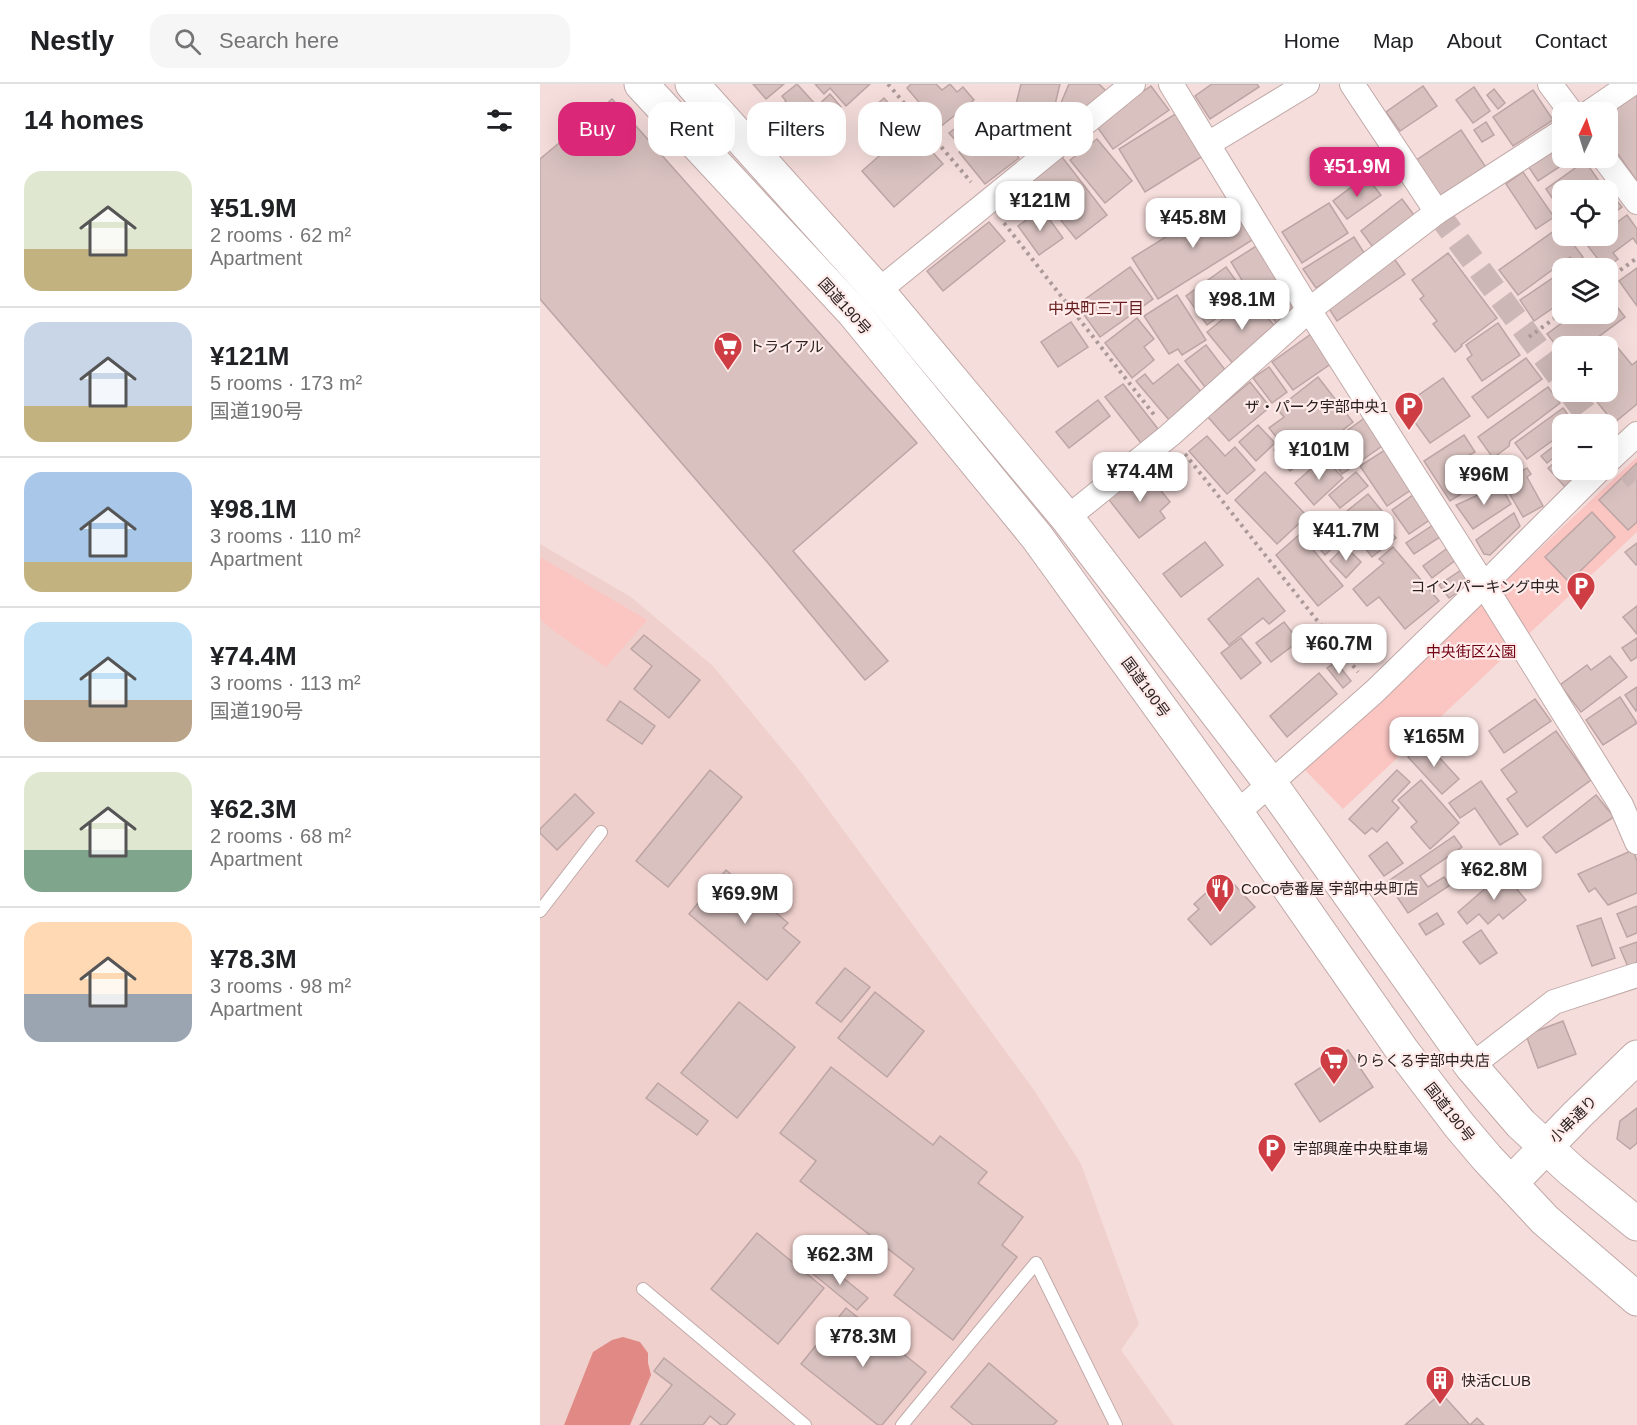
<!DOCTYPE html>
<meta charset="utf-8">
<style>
body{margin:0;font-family:Helvetica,"Noto Sans JP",sans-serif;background:#f6f6f6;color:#202124;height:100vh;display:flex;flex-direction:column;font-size:22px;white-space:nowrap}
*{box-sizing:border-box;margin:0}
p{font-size:20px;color:#757577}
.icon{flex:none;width:33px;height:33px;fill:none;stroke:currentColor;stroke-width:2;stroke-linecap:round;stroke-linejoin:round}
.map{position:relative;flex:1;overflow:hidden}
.details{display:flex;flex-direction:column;background:#fff;width:540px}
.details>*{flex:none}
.banner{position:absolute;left:18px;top:18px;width:570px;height:54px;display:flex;gap:12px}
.needle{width:39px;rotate:4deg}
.buttons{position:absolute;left:1012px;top:18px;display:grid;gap:12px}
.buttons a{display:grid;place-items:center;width:66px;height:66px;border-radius:12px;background:#fff;box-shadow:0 6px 24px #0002;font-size:30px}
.price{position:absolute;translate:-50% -51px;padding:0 14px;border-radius:12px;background:#fff;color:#222;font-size:20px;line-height:39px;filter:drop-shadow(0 2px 3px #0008)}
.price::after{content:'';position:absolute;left:50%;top:36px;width:18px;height:14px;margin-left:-9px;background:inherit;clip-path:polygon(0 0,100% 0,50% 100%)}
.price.on{background:#db2777;color:#fff}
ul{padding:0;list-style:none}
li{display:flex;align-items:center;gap:18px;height:150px;padding:0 24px}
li+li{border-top:2px solid #e0e0e0}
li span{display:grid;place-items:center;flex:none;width:168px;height:120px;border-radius:18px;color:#555}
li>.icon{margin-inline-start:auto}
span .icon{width:72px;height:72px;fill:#fffc;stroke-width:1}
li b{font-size:26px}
h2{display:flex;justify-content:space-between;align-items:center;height:72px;padding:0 24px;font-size:26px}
.tag{padding:0 21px;border-radius:18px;background:#fff;box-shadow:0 6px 24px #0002;font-size:21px;line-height:54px}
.tag.on{background:#db2777;color:#fff}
header{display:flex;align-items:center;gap:36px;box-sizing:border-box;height:84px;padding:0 30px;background:#fff;border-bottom:2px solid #e0e0e0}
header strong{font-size:28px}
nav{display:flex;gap:33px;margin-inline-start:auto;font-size:21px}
.search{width:420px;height:54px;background:#f6f6f6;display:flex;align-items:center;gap:15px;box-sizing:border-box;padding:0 21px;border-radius:18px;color:#757577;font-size:22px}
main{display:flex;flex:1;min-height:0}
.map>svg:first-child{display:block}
.built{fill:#f0d0cd}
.green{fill:#fbc5c2}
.water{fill:#e18985}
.building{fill:#d8c1bf;stroke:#bca5a4;stroke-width:1.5}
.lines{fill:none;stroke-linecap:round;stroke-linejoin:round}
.street-tunnel{stroke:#ccb7b6;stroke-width:24;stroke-dasharray:24 12;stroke-linecap:butt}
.lane-casing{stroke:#c0a9a8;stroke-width:14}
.street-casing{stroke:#c0a9a8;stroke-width:26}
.secondary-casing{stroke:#c0a9a8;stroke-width:35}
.highway-casing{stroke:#c0a9a8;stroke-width:35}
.path{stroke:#ac9a98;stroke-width:4;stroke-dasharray:3 4.5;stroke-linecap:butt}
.lane{stroke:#fff;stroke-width:12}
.street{stroke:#fff;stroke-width:24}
.secondary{stroke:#fff;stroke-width:33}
.highway{stroke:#fff;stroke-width:33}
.labels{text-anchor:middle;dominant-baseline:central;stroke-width:4.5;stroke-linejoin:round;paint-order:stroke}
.street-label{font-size:15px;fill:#292120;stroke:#ffebea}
.poi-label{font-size:15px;fill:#292120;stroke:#ffebea;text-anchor:start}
.park-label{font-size:15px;fill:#700113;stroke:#ffebea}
.neighbourhood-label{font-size:16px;fill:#662021;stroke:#ffebea}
</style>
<header>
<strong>Nestly</strong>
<div class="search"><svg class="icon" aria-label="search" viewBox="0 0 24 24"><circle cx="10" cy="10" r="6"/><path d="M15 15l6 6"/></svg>Search here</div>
<nav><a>Home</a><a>Map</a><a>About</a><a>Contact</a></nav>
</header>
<main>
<section class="details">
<h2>14 homes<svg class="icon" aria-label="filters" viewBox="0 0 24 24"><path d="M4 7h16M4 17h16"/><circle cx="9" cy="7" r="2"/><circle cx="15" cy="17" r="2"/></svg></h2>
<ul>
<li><span style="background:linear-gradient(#dfe7d0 65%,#c2b280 0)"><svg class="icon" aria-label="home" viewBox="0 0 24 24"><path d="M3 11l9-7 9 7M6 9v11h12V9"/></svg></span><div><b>¥51.9M</b><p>2 rooms · 62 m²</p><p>Apartment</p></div></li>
<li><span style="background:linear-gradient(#c9d6e8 70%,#c2b280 0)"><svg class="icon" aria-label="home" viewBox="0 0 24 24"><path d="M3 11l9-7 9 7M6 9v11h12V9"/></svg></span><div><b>¥121M</b><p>5 rooms · 173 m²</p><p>国道190号</p></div></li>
<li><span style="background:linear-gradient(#a9c7e8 75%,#c2b280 0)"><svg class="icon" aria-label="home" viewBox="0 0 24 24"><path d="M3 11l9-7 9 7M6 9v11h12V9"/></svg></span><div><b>¥98.1M</b><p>3 rooms · 110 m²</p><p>Apartment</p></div></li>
<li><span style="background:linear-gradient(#bfe0f5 65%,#b9a48a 0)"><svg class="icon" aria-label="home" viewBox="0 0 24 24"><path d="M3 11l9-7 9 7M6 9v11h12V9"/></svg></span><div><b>¥74.4M</b><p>3 rooms · 113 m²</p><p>国道190号</p></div></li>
<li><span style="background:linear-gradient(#dfe7d0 65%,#7fa58c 0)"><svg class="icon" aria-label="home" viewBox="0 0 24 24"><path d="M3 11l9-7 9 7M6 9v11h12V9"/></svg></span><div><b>¥62.3M</b><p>2 rooms · 68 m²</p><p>Apartment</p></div></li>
<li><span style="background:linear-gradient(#ffd9b3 60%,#9aa5b1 0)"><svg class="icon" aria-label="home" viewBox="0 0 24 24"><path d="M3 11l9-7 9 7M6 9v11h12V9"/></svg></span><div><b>¥78.3M</b><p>3 rooms · 98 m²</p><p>Apartment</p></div></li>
</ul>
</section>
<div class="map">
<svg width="1097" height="1341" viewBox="0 0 1097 1341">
<rect width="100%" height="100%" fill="#f5dddb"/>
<polygon class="built" points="0,460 91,513 173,582 260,687 494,1006 541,1080 599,1240 581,1266 634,1341 0,1341"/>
<g class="green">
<polygon points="1097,373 1097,448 803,725 765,686"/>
<polygon points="0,473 107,536 66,583 14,547 0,535"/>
</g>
<polygon class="water" points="83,1253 100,1258 108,1269 108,1279 111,1291 90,1341 24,1341 53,1268 72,1256"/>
<g class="building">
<polygon points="213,0 244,0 226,15"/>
<polygon points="257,0 277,22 290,10 301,23 263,55 237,25 246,17 242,12"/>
<polygon points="275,0 330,0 306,22 290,4 284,10"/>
<polygon points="371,0 396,0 402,6 410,0 417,8 423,3 434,16 400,43 367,4"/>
<polygon points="481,0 520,0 513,29 476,20"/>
<polygon points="529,0 559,0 570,11 535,40 521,19"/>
<polygon points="672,0 717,0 719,3 670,35 655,12"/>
<polygon points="611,2 629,26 573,65 555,40"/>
<polygon points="883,2 897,22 860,47 846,28"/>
<polygon points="934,3 950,27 933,39 916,16"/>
<polygon points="954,5 965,19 958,25 947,11"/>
<polygon points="993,6 1013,36 973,62 953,33"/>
<polygon points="1097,7 1097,97 1068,56 1068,28"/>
<polygon points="344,14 364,37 340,57 320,35"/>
<polygon points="72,15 377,359 253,467 348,577 325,596 228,479 0,215 0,75"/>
<polygon points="637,29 663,72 605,108 579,65"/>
<polygon points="427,35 434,43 417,58 409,49"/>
<polygon points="946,38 954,51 942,58 934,46"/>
<polygon points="454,41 479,74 445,100 419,68"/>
<polygon points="371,44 403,80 354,123 322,87"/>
<polygon points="921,46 947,85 898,117 872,79"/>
<polygon points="557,55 592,97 565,119 530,76"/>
<polygon points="1023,58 1023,74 1033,74 998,97 988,82"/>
<polygon points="522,73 567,131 536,155 503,114 475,135 463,120"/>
<polygon points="1045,77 1061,100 1051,106 1023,106 1021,127 1006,105"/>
<polygon points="983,88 1014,133 996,145 966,100"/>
<polygon points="826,92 841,111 807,135 793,117"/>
<polygon points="1067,104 1082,123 1068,133 1068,106 1064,106"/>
<polygon points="862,115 877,135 835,166 821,147"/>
<polygon points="685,116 698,136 704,132 717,153 618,215 592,174"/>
<polygon points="789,119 808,149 762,179 742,148"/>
<polygon points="502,125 523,154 499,171 478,142"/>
<polygon points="1087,131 1097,145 1097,160 1093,154 1073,169 1078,175 1065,184 1047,161 1060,152 1068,152 1068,145"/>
<polygon points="449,138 465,157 403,207 387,187"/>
<polygon points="1021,142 1023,152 1027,152 1043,173 1035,179 1030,173 978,211 959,186"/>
<polygon points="814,153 826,172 776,204 763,185"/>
<polygon points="721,159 742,193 711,211 691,178"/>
<polygon points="908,169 957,234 921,261 922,262 915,268 893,240 897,237 880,215 884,212 872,196"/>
<polygon points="853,173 865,190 797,237 786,220"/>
<polygon points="590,183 613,215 560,253 537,221"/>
<polygon points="686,183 707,212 667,241 646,212"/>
<polygon points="1097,184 1097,222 1079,197"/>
<polygon points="1023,187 1023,217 994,237 980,216"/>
<polygon points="745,198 764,226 739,243 720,215"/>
<polygon points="637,211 666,256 642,271 638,265 629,270 604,232"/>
<polygon points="1068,211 1085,233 1046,262 1023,262 1023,270 1007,250 1034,230 1068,230"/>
<polygon points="710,213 738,246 695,282 667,248"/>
<polygon points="597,234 614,255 604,263 614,276 592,294 565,259"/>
<polygon points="531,238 548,263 518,283 501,258"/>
<polygon points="958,239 980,271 942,297 927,275 932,271 926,261"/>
<polygon points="771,250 792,279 753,306 732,278"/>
<polygon points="1073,258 1092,281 1097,277 1097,320 1074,339 1049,308 1068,308 1067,262"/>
<polygon points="666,261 689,291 668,307 645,277"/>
<polygon points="986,274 1002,295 948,334 932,313"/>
<polygon points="638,280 663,310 630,337 596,297 605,290 613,300"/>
<polygon points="729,283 747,308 732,319 713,294"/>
<polygon points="778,293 813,338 750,387 734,366 742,360 729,344 744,333 737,325"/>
<polygon points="903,294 930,332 890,359 863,322"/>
<polygon points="710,298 730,323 689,357 668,333"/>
<polygon points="583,300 618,345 601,359 565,313"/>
<polygon points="1008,303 1020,319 970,357 969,362 953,374 938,353"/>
<polygon points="558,316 570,332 529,364 516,348"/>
<polygon points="1023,324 1035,340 1023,340 1023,349 987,375 975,359"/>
<polygon points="826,333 845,360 802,390 789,371 799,364 794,356"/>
<polygon points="718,341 735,359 716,377 699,358"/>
<polygon points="924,351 935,368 929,371 945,395 910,417 884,377"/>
<polygon points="667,352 685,372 695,363 715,386 687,410 649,367"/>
<polygon points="1023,355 1023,366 1007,379 1001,372"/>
<polygon points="848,364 874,404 847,422 820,382"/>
<polygon points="1023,372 1023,386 1041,386 1025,403 1008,384"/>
<polygon points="784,373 803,394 774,421 755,399"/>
<polygon points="1097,379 1097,438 1088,446 1059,416"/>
<polygon points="603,384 630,418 620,427 625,434 599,454 566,412"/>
<polygon points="987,384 991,390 987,393 1003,422 983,433 963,398"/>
<polygon points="725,388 767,432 737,460 695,416"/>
<polygon points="816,388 828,402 800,424 789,411"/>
<polygon points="960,401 971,420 933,445 916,421"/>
<polygon points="828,410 846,432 821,454 802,431"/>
<polygon points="873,411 891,435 869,450 852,426"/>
<polygon points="1052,428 1075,453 1029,498 1005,473"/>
<polygon points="974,429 980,442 950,471 944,470 936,456"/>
<polygon points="773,431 783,439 771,452 761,444"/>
<polygon points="896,439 903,451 874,470 866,459"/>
<polygon points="844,440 856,454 832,473 821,459"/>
<polygon points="760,450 803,502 778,522 736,471"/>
<polygon points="790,452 797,460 785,471 778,463"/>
<polygon points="665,458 683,481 641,513 623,490"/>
<polygon points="1097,459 1097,480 1096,481 1085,468"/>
<polygon points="805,462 821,478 806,494 790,477"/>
<polygon points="853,463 899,517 865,545 839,513 827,522 813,505 844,479 839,475"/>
<polygon points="909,463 917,475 892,494 883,482"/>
<polygon points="924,484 933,498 909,514 899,501"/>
<polygon points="718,494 745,527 729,540 723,534 689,561 668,535"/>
<polygon points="1097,522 1097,550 1083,533"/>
<polygon points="744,538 759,557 731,578 716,559"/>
<polygon points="104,551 160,596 129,634 94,605 112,582 91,565"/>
<polygon points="701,554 721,579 701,595 681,569"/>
<polygon points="1097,554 1097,573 1091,577 1082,564"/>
<polygon points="1070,572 1087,593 1041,628 1020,601 1047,581 1051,586"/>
<polygon points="796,578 811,597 803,604 787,584"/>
<polygon points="779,589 797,610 747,653 730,632"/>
<polygon points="1097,603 1097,626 1096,627 1085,611"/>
<polygon points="1080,613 1097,639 1063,661 1046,636"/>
<polygon points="995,615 1011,637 964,669 949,647"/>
<polygon points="80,617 115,642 102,660 67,636"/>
<polygon points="1016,647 1051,696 987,743 967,715 977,708 961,686"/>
<polygon points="885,658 919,695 902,710 868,673"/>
<polygon points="170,686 202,713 128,803 96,777"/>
<polygon points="857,686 870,698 852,717 859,724 837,748 832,744 825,750 809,735"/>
<polygon points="881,696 919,739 890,765 871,743 877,738 858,716"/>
<polygon points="941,697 978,750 960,761 935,724 920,734 909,719"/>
<polygon points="35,710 54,729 17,766 0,749 0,745"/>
<polygon points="1056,711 1074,733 1016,769 1003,753"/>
<polygon points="914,752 922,763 880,792 888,803 904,793 910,801 868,829 847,798"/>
<polygon points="847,758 863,779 844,792 829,772"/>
<polygon points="1093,766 1097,777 1097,809 1068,821 1055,804 1049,808 1038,790"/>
<polygon points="186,786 248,839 243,844 260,858 227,896 149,830"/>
<polygon points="963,789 986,816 963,835 959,830 948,840 939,830 927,840 918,828"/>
<polygon points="691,797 715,823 671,861 648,835 659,825 654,820 667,808 672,813"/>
<polygon points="1097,822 1097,849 1087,853 1077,830"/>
<polygon points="897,829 904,840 886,851 879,840"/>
<polygon points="1061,834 1075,874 1052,882 1037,842"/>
<polygon points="941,846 957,869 940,880 923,858"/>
<polygon points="1097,858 1097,879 1088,883 1080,864"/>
<polygon points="305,884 330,903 301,938 276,919"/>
<polygon points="335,908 384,947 347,993 298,954"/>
<polygon points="199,918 255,963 197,1034 141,989"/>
<polygon points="1023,937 1036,970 998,984 986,951"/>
<polygon points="808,966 833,1003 780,1038 755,1000"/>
<polygon points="291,983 393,1061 400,1052 447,1088 438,1099 483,1133 462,1161 477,1173 413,1256 354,1211 374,1185 260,1097 276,1077 240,1049"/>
<polygon points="118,999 168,1037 157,1051 106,1014"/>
<polygon points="1097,1024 1097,1059 1090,1065 1077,1055 1080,1037"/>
<polygon points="217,1149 284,1204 238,1260 171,1205"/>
<polygon points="282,1177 328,1214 317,1226 272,1189"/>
<polygon points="306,1224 386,1288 342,1341 338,1341 261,1280"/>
<polygon points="124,1274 195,1330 186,1341 181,1341 170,1332 163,1341 100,1341 132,1301 114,1287"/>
<polygon points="449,1279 517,1337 513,1341 433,1341 411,1323"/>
<polygon points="901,1309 930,1341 937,1334 944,1341 865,1341"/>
</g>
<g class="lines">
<g class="street-tunnel">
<polyline points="897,128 1023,298"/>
<polyline points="1030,308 1054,340"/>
<polyline points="1068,359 1097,396"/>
</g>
<g class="lane-casing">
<g id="lane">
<polyline points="0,827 61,748"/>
<polyline points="103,1205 265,1341"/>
<polyline points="362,1341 496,1179 576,1341"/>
</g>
</g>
<g class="street-casing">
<g id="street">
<polyline points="631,0 769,226 944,501 1081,721 1097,758"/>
<polyline points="812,0 897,128"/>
<polyline points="1010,0 1031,28"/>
<polyline points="1050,28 1091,0"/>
<polyline points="668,60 767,0"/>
<polyline points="1064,74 1097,118"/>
<polyline points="338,207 593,0"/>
<polyline points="1068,377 1097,350"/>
<polyline points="527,434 630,351 769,226 897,128 1023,47"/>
<polyline points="697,729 834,608 944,501 1059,386"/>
<polyline points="931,982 1014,918 1097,891"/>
</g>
</g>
<g class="secondary-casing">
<polyline id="secondary" points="971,1099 1038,1030 1097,973"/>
</g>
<g class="highway-casing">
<g id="highway">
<polyline points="101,0 313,228 497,453 703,738 862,966 919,1041 947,1074 1005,1136 1097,1215"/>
<polyline points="152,0 338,207 527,434 731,700 931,982 981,1040 1032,1087 1097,1140"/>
</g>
</g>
<g class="path">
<polyline points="348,0 431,98"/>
<polyline points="464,139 615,332"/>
<polyline points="1068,195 1097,174"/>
<polyline points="989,253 1023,228"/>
<polyline points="645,370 818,588"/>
</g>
<use href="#lane" class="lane"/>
<use href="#street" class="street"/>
<use href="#secondary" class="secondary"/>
<use href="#highway" class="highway"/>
</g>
<defs>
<g id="supermarket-pin" transform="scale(1.5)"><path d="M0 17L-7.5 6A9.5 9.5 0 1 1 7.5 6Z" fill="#cd3d43" stroke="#ffebea"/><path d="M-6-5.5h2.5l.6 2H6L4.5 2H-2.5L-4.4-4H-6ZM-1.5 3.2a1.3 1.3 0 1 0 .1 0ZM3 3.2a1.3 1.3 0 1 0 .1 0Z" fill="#fff"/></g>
<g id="parking-pin" transform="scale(1.5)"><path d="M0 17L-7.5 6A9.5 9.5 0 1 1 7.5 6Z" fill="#cd3d43" stroke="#ffebea"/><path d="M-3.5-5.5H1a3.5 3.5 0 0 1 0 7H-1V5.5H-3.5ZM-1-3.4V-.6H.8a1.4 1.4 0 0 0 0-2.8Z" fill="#fff"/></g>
<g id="restaurant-pin" transform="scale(1.5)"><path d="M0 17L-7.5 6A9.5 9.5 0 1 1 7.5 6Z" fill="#cd3d43" stroke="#ffebea"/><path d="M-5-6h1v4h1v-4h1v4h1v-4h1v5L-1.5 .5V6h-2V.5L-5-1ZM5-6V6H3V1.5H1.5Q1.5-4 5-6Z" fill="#fff"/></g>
<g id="building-pin" transform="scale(1.5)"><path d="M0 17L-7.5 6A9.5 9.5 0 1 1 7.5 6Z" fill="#cd3d43" stroke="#ffebea"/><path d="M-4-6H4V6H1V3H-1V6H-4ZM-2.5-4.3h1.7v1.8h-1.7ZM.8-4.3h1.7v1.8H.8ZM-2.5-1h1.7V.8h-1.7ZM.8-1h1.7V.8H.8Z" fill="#fff"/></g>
</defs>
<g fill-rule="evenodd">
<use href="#supermarket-pin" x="188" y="262"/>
<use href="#parking-pin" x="869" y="322"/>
<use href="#parking-pin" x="1041" y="502"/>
<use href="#restaurant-pin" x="680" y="804"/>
<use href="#supermarket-pin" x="794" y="976"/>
<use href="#parking-pin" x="732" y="1064"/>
<use href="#building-pin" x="900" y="1296"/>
</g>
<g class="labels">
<g class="street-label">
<text transform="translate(305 222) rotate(48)">国道190号</text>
<text transform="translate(606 603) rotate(54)">国道190号</text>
<text transform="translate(910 1028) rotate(52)">国道190号</text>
<text transform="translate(1033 1035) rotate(-45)">小串通り</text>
</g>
<g class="poi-label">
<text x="209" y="262">トライアル</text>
<text x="848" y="322" text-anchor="end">ザ・パーク宇部中央1</text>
<text x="1020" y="502" text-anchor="end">コインパーキング中央</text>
<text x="701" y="804">CoCo壱番屋 宇部中央町店</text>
<text x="815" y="976">りらくる宇部中央店</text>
<text x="753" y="1064">宇部興産中央駐車場</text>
<text x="921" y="1296">快活CLUB</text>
</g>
<g class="park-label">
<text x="931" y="567">中央街区公園</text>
</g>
<g class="neighbourhood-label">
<text x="556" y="224">中央町三丁目</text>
</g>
</g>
</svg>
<div class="buttons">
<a><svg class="needle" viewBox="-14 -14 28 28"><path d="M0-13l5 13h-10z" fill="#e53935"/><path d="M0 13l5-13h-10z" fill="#757577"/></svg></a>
<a><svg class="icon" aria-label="locate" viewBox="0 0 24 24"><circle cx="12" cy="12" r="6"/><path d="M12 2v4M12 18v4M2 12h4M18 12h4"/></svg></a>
<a><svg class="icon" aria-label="layers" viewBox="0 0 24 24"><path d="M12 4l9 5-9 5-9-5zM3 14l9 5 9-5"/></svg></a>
<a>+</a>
<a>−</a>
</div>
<b class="price on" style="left:817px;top:114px">¥51.9M</b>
<b class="price" style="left:500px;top:148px">¥121M</b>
<b class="price" style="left:653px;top:165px">¥45.8M</b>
<b class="price" style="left:702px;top:247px">¥98.1M</b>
<b class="price" style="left:779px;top:397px">¥101M</b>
<b class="price" style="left:600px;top:419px">¥74.4M</b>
<b class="price" style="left:944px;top:422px">¥96M</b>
<b class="price" style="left:806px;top:478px">¥41.7M</b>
<b class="price" style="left:799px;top:591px">¥60.7M</b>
<b class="price" style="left:894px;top:684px">¥165M</b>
<b class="price" style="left:954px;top:817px">¥62.8M</b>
<b class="price" style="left:205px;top:841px">¥69.9M</b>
<b class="price" style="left:300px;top:1202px">¥62.3M</b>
<b class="price" style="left:323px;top:1284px">¥78.3M</b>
<div class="banner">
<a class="tag on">Buy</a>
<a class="tag">Rent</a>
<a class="tag">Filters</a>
<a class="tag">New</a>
<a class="tag">Apartment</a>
</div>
</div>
</main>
